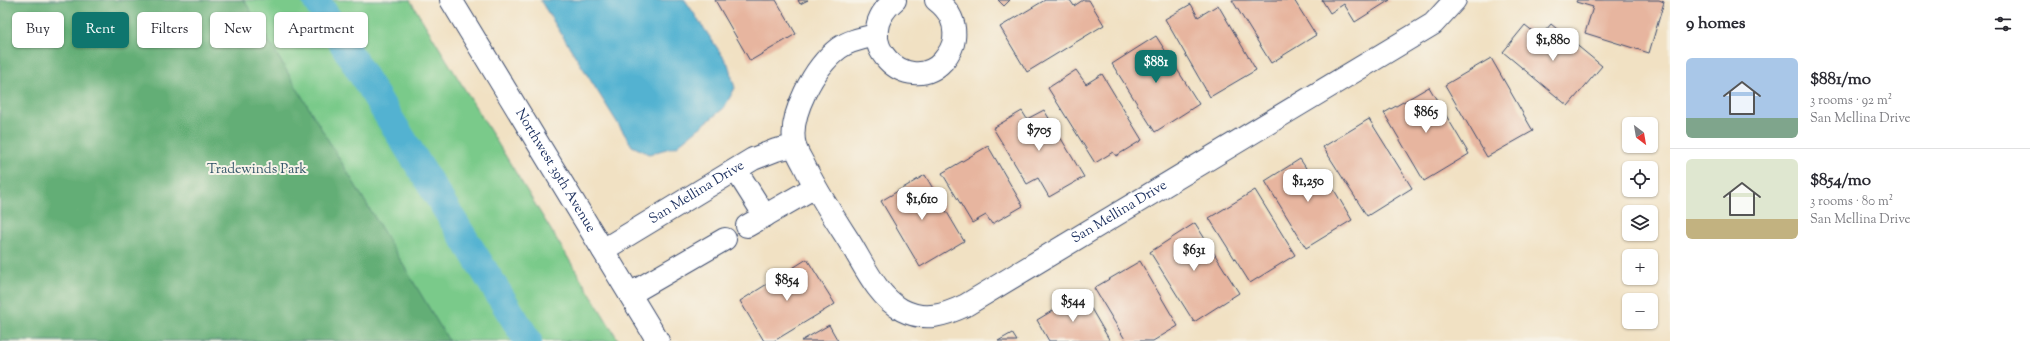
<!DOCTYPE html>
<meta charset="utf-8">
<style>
body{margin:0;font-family:"Sorts Mill Goudy",serif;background:#f2f2f3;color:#2b2b33;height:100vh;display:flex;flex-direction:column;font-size:15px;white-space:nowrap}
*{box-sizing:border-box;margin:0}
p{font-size:13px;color:#7c7c81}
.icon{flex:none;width:22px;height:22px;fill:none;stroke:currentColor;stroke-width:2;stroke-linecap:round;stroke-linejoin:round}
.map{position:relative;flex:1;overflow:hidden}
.details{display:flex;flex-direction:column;background:#fff;width:360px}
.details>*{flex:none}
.banner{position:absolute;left:12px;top:12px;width:380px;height:36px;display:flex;gap:8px}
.needle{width:26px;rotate:149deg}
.fabs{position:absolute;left:1622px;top:117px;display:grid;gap:8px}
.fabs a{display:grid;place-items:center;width:36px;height:36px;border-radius:6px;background:#fff;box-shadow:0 1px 3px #0004;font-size:20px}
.price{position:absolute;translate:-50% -34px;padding:0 9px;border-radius:8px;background:#fff;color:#222;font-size:13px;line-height:26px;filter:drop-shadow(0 1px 2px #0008)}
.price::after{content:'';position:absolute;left:50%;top:24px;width:12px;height:9px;margin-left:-6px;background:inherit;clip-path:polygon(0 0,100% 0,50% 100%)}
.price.on{background:#0f766e;color:#fff}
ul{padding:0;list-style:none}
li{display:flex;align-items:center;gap:12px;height:100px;padding:0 16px}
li+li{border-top:1px solid #e1e1e2}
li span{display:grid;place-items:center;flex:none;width:112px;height:80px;border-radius:6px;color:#555}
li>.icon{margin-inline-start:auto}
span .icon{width:48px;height:48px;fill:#fffc;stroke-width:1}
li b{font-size:17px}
h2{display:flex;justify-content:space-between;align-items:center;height:48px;padding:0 16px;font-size:17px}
.tag{padding:0 14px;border-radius:6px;background:#fff;box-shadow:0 1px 3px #0004;font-size:14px;line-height:36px}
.tag.on{background:#0f766e;color:#fff}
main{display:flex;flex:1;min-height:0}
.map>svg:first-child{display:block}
.green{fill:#7aca8a;stroke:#4a7c74}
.forest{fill:#63ae76;stroke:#3f6e6a}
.water{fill:#52b2d1;stroke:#367098}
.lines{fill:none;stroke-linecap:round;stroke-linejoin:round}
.canal{stroke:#52b2d1;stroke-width:28}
.building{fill:#e7b59f}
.minor-casing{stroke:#3b4a6d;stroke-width:24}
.minor{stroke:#fff;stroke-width:22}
.labels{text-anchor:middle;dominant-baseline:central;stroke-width:4;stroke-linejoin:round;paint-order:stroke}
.park-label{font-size:14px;fill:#335669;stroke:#f7f3e8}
.street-label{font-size:14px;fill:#1b2f5e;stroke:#f7f3e8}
</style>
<main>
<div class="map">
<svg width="1670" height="341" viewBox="0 0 1670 341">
<rect width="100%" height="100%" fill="#f7f3e8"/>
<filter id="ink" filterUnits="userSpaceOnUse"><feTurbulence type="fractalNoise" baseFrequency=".025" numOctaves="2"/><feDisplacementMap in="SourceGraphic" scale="8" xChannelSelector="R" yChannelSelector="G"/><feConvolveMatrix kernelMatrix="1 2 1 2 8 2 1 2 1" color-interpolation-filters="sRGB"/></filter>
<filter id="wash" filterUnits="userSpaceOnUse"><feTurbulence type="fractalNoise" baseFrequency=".012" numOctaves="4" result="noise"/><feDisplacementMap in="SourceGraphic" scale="16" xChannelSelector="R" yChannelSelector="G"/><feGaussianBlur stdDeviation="0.9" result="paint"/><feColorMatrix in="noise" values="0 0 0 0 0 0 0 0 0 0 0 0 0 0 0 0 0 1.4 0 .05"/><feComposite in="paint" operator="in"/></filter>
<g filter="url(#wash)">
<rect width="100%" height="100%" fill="#f1e1c3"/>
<polygon class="green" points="0,0 410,0 619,341 0,341"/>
<polygon class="forest" points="0,0 244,0 449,341 0,341"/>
<polygon class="water" points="540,0 685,0 728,64 735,88 724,108 677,146 649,154 632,146"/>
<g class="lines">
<polyline class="canal" points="316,0 528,341"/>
</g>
<g id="blocks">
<g class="building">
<polygon points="715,0 776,0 796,34 750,61"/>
<polygon points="798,0 808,0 800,4"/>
<polygon points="998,0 1010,0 1004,6"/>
<polygon points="1045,0 1070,0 1074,6 1083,0 1089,0 1104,25 1027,72 1000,27"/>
<polygon points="1232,0 1294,0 1316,35 1271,63"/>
<polygon points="1322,0 1390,0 1355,22 1344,4 1330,13"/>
<polygon points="1577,0 1659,0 1664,2 1649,53 1585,33 1593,7 1576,2"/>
<polygon points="1191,4 1198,17 1218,5 1256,70 1210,97 1165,19"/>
<polygon points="1551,24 1602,66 1568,106 1503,52 1525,25 1540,37"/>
<polygon points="1156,36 1199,104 1155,132 1112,64"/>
<polygon points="1491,58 1533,131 1487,157 1445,85"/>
<polygon points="1076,70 1086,84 1102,74 1142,140 1116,156 1113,152 1095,163 1048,88"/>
<polygon points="1429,87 1469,154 1424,181 1384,113"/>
<polygon points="1044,110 1084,177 1049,197 1038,178 1027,184 993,128 1022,111 1027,119"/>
<polygon points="1369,119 1412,188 1367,216 1323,147"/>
<polygon points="988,146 1023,206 992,224 986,215 972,223 942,173"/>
<polygon points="1300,159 1314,180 1324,173 1352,220 1306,248 1265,181"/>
<polygon points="925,175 964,241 920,267 881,201"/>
<polygon points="1255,190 1295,255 1250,283 1209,218"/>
<polygon points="1195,223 1239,293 1194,322 1150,252"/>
<polygon points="807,259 835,304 774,341 764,341 740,301"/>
<polygon points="1140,261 1178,326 1153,341 1126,341 1094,288"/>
<polygon points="1082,293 1110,341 1049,341 1037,320"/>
<polygon points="829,325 838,341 801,341"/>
<polygon points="1012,333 1017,341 998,341"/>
</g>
</g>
</g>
<g filter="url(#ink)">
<use href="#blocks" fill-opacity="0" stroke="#3b4a6d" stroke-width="1"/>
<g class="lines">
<g class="minor-casing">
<g id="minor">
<path id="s1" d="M451 0 658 341"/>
<path d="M895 0C845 40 909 99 943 61 948 55 953 48 954 39 956 22 949 10 936 0"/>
<path id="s2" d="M877 35C864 38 850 40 839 48 815 66 787 116 795 146 797 153 801 159 804 165 817 192 833 216 849 241 864 265 877 296 902 310 925 322 945 315 966 305L1433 24 1455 0"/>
<polyline points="736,170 765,216"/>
<polyline points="747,226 815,187"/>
<path id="s3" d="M603 250 753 159 776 150 795 146"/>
<polyline points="630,294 725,239"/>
</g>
</g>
<use href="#minor" class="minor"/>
</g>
</g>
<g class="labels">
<g class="park-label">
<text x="257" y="170">Tradewinds Park</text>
</g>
<g class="street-label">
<text stroke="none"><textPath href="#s1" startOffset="200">Northwest 39th Avenue</textPath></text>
<text stroke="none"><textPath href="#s3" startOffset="110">San Mellina Drive</textPath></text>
<text stroke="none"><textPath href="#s2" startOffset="596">San Mellina Drive</textPath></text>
</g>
</g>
</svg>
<div class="fabs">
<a><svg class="needle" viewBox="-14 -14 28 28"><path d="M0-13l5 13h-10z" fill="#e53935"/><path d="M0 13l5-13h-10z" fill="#7c7c81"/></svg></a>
<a><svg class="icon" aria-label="locate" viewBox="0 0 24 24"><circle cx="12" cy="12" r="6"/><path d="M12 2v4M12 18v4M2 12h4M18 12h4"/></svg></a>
<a><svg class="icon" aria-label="layers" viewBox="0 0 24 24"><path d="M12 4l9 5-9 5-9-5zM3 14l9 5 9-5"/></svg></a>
<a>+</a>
<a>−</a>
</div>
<b class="price" style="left:1553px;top:62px">$1,880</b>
<b class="price on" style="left:1156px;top:84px">$881</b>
<b class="price" style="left:1426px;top:134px">$865</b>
<b class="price" style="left:1039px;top:152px">$705</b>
<b class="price" style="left:1308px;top:203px">$1,250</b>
<b class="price" style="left:922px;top:221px">$1,610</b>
<b class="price" style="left:1194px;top:272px">$631</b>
<b class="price" style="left:787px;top:302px">$854</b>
<b class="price" style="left:1073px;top:323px">$544</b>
<div class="banner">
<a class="tag">Buy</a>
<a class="tag on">Rent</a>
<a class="tag">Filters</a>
<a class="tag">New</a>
<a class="tag">Apartment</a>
</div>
</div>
<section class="details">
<h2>9 homes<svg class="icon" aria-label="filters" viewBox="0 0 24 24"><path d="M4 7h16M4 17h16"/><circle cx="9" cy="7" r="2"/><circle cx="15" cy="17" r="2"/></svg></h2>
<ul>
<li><span style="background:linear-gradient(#a9c7e8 75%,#7fa58c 0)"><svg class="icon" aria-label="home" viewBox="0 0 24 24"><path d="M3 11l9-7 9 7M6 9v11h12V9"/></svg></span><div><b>$881/mo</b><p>3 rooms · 92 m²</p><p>San Mellina Drive</p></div></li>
<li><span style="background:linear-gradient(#dfe7d0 75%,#c2b280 0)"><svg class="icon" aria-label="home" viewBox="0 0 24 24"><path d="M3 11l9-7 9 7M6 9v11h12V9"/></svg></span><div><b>$854/mo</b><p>3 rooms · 80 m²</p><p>San Mellina Drive</p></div></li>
</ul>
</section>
</main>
